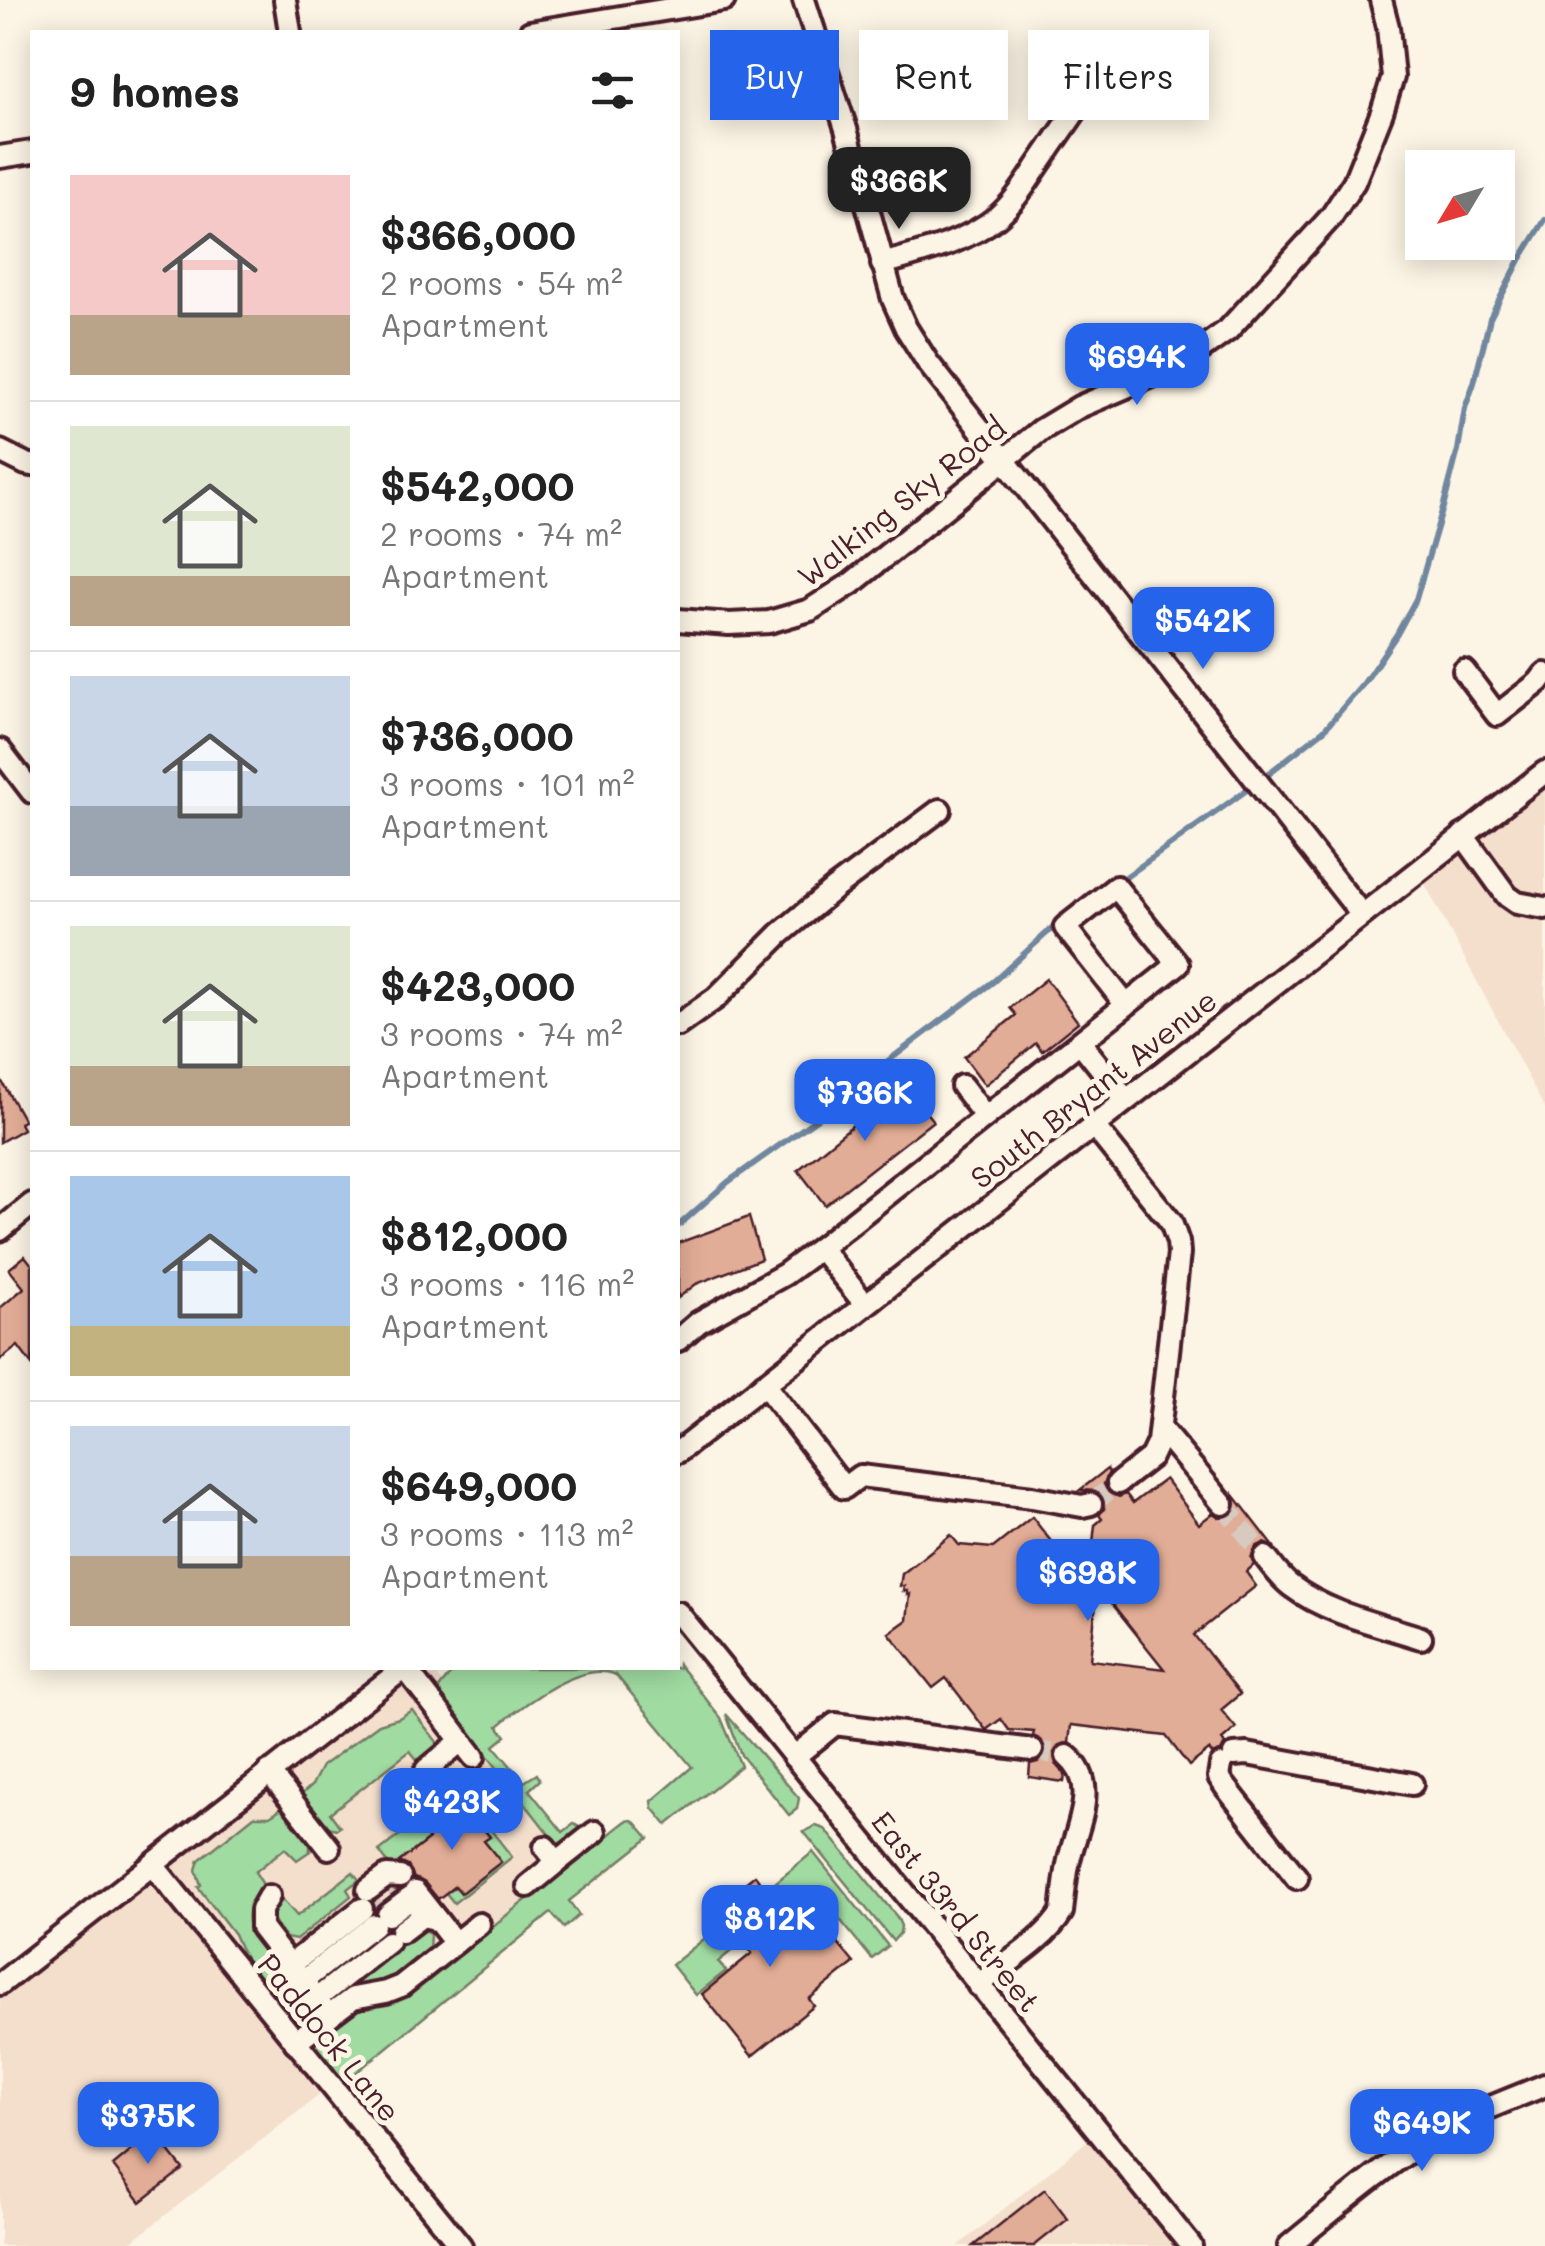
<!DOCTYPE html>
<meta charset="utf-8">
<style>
body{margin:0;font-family:Mali,sans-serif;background:#f2f2f2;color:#222;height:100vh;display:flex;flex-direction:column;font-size:38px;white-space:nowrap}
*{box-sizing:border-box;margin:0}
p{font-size:32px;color:#767676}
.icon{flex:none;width:55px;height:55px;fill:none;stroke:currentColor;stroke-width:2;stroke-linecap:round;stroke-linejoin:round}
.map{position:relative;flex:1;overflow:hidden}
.details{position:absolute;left:30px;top:30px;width:650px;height:1640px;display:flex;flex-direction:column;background:#fff;border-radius:0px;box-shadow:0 5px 25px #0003}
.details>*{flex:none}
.hud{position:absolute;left:710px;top:30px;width:685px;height:90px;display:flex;gap:20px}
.needle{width:65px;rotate:232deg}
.fabs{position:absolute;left:1405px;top:150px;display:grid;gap:20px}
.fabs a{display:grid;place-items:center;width:110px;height:110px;border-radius:0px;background:#fff;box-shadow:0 5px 25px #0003;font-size:50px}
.price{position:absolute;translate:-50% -85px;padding:0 22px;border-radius:20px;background:#2563eb;color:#fff;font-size:32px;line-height:65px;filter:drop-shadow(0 2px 5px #0008)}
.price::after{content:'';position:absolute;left:50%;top:60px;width:30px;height:22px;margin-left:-15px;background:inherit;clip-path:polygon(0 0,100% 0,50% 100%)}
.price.active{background:#222;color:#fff}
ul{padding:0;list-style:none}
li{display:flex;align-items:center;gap:30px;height:250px;padding:0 40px}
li+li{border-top:2px solid #e0e0e0}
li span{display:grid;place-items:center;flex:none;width:280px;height:200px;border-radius:0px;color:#555}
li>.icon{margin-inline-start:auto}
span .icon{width:120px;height:120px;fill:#fffc;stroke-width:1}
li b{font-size:42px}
h2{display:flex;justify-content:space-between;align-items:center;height:120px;padding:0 40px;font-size:42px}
.tag{padding:0 35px;border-radius:0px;background:#fff;box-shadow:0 5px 25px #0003;font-size:35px;line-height:90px}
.tag.active{background:#2563eb;color:#fff}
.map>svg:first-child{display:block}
.built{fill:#f4dfcd}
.green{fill:#a0dba1;stroke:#757d66;stroke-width:2.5}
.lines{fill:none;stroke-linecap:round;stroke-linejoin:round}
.stream{stroke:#71879f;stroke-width:6}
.building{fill:#e2ad96;stroke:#4a1f2b;stroke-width:2.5;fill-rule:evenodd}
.minor-tunnel{stroke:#d8cac0;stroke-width:20;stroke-dasharray:20 10;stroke-linecap:butt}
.minor-casing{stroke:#4a1f2b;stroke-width:28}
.minor{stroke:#fcf5e5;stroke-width:20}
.labels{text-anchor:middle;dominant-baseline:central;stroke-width:10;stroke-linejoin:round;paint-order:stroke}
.street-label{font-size:30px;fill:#4a1f2b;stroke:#fcf5e5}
</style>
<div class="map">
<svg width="1545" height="2246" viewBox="0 0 1545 2246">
<rect width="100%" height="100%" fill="#fcf5e5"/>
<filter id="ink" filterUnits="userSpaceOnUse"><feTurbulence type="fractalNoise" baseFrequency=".01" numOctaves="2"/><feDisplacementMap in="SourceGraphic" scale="20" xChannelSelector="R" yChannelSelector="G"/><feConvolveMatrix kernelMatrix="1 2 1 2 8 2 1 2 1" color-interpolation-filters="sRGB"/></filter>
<g filter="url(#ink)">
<g class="built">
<polygon points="1545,772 1545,1109 1418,871"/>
<polygon points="404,1668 431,1668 595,1878 341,2085 331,2086 126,2246 0,2246 0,1984"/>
<polygon points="1098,2132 1191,2246 958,2246"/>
</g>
<g class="green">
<path d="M678 1664 721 1718 741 1766 667 1825 653 1808 652 1801 692 1767 616 1675C582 1659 523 1705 498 1726L506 1736 494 1746 524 1782 537 1774 540 1780 529 1790 563 1832 574 1824 579 1827V1831L559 1847 437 1691 455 1668H678Z"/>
<polygon points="412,1710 437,1742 438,1748 420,1763 410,1751 330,1813 340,1827 337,1829 328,1827 302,1794 312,1785 322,1766 379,1724 399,1718"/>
<polygon points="726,1714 799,1798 797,1809 789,1815 741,1755"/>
<polygon points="459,1789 512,1857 454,1903 446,1893 500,1861 484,1841 489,1836 468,1809 463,1812 455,1804 434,1819 429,1813"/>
<path d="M283 1807 310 1841V1851L297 1860 285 1848 255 1872 264 1886C247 1900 243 1918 253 1938L310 2012 302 2021 294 2022 287 2019 252 1975 234 1934 198 1887 201 1885 196 1870 199 1860 254 1816H270Z"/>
<polygon points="632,1820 636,1823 649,1838 569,1901 579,1915 564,1928 551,1913 341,2085 314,2051 316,2039 359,2007 391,2001 407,1994 626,1821"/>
<polygon points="816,1826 825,1829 897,1917 901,1926 900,1933 893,1941 804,1832"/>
<polygon points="410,1827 422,1828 429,1839 400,1862 407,1872 393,1870 379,1851"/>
<polygon points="813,1852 888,1946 872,1959 833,1911 812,1928 775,1883"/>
<path d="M353 1872 359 1880 347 1889 351 1896 296 1940 286 1938C273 1922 265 1915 283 1900L297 1916Z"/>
<polygon points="720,1926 736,1947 718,1962 726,1971 696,1995 672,1965"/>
<polygon points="415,1927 423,1927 430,1935 429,1949 396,1975 381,1981 352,1986 332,1997 332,1992"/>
</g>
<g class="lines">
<g class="stream">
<polyline points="1116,884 1255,784 1324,730 1364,683 1397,634 1416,599 1444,504 1458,450 1465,408 1474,383 1490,318 1520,260 1545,220"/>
<polyline points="678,1226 728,1182 826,1112 884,1064 994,981 1059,922"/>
</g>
</g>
<g class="building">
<polygon points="1046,979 1078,1022 1042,1051 1036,1043 985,1085 964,1057 1016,1015 1010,1008"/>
<polygon points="0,1078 24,1121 20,1123 23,1129 0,1142"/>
<polygon points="903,1084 933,1121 825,1205 798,1170"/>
<polygon points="749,1217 761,1259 696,1284 678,1298 678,1243"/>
<polygon points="25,1256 32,1265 32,1365 18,1346 0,1360 0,1308 24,1288 9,1269"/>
<path d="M1107 1469 1109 1472 1104 1484 1108 1492 1119 1497 1126 1494 1133 1503 1165 1479 1199 1524 1213 1513 1219 1517 1231 1515 1236 1508 1234 1495 1275 1548 1264 1543 1256 1547 1251 1558 1254 1565 1246 1572 1256 1586 1194 1635 1240 1694 1221 1710 1236 1728 1222 1740 1225 1744 1221 1752 1213 1755 1209 1750 1189 1766 1166 1736 1071 1725 1069 1743 1059 1745 1054 1753 1056 1764 1065 1774 1064 1782 1029 1777 1030 1764 1038 1762 1045 1753V1746L1041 1740 1033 1736 1034 1732 1009 1730 1001 1719 986 1730 946 1678 933 1688 889 1633 907 1620 910 1594 907 1595V1591H903L904 1586H900L902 1574 951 1535 959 1545 993 1548 1032 1517 1057 1549 1092 1552 1095 1525 1102 1519 1099 1515 1104 1509V1502L1102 1496 1096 1491 1080 1490ZM1098 1586 1164 1669 1090 1660Z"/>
<polygon points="456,1804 463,1812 467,1809 490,1837 484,1841 501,1862 461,1893 455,1886 438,1899 425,1883 414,1878 408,1866 399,1862 429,1839 421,1829"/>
<polygon points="755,1875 779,1906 775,1909 810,1947 828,1932 854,1963 809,1999 814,2006 752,2056 702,1994 752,1953 727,1922 730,1919 719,1904"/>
<polygon points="154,2132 183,2169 141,2202 113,2166"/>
<polygon points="1045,2189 1068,2219 1034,2246 973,2246"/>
</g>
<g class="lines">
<g class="minor-tunnel">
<polyline points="1091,1504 1118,1483"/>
<polyline points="1223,1504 1265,1557"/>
<polyline points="1032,1750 1067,1756"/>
<polyline points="362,1909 395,1884 400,1883 412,1894"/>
<polyline points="381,1934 394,1923"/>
</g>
<g class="minor-casing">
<g id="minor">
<polyline points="285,0 290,32"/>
<polyline points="804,0 846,129 893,299 906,328 928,363 1362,915"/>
<polyline points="530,32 724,0"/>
<polyline points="0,157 32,152"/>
<path d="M882 264C921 253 965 243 997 217 1015 202 1028 180 1041 161 1058 136 1076 110 1094 84"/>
<polyline points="0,451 26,464 32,465"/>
<polyline points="678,620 729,624 769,622 810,610 852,583 1041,430 1079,407 1159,373 1193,355 1228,330 1331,217 1354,182 1382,112 1393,77 1388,27 1381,0"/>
<polyline points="1464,671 1497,715 1539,682 1545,674"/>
<polyline points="0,750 32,792"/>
<polyline points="1463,835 1507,896 1517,903 1545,908"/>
<polyline points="678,1025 716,998 780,934 835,888 940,810"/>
<polyline points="1080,1042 1126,1100"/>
<polyline points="962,1086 985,1116"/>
<polyline points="1094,1126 1171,1222 1178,1242 1179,1253 1158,1442 1151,1457 1118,1483"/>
<polyline points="0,1230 32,1204"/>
<polyline points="820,1248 1178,964 1116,887 1065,927 1126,1005"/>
<polyline points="678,1340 699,1322 785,1274 820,1248 865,1304"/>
<polyline points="764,1384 844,1488 860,1476 1032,1497 1082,1506 1091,1504"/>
<polyline points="1160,1428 1223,1504"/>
<polyline points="678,1452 1545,772"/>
<path d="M1265 1557C1273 1567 1281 1579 1291 1586 1328 1614 1378 1624 1421 1638"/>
<polyline points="678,1613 1191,2246"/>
<polyline points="405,1668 474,1757"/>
<polyline points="1234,1755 1247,1754 1412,1784"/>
<polyline points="794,1757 835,1724 1032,1750"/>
<polyline points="1221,1765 1219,1777 1225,1786 1297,1878"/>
<polyline points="426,1770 461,1741"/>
<polyline points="269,1772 329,1848"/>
<polyline points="557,1862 595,1832"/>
<polyline points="153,1865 461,2246"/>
<polyline points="528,1886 557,1862 545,1847"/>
<polyline points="368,1890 387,1876 400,1877"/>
<polyline points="415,1892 455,1943"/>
<polyline points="269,1896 261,1910 261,1928 329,2016 353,1998 386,1992 401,1986 479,1924"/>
<polyline points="388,1915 409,1899 427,1911"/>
<polyline points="401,1932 422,1916 436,1919"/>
<polyline points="289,1966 362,1909"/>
<polyline points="302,1982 374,1925"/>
<polyline points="0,1984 404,1668"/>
<path d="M978 1985C1003 1965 1046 1940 1062 1912 1064 1896 1065 1880 1068 1865 1075 1828 1102 1785 1067 1756"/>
<polyline points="316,1999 388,1942"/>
<polyline points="295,2042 329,2016"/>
<path d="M1289 2246C1337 2207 1385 2165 1438 2133 1472 2113 1509 2100 1545 2085"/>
</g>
</g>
<use href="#minor" class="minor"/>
</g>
</g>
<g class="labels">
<g class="street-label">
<text transform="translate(901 501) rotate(-38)">Walking Sky Road</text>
<text transform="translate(1093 1088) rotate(-38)">South Bryant Avenue</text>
<text transform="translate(957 1911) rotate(51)">East 33rd Street</text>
<text transform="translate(330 2037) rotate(51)">Paddock Lane</text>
</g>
</g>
</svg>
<div class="fabs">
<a><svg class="needle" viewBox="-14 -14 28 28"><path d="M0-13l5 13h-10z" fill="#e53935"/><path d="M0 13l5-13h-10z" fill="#767676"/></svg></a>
</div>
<b class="price active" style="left:899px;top:232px">$366K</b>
<b class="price" style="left:1137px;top:408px">$694K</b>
<b class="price" style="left:1203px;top:672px">$542K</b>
<b class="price" style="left:865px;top:1144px">$736K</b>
<b class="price" style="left:1088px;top:1624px">$698K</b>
<b class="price" style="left:452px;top:1853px">$423K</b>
<b class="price" style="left:770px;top:1970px">$812K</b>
<b class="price" style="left:148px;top:2167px">$375K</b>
<b class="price" style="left:1422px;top:2174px">$649K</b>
<div class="hud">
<a class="tag active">Buy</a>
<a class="tag">Rent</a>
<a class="tag">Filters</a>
</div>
<section class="details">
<h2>9 homes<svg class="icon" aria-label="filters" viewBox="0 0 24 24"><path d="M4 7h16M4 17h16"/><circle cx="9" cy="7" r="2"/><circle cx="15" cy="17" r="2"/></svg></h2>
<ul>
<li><span style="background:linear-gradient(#f6c9c9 70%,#b9a48a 0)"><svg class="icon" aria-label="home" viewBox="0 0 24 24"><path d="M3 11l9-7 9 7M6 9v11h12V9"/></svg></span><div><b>$366,000</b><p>2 rooms · 54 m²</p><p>Apartment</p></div></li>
<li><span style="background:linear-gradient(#dfe7d0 75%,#b9a48a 0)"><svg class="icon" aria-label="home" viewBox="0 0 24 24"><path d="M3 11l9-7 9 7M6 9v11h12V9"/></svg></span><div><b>$542,000</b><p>2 rooms · 74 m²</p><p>Apartment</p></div></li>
<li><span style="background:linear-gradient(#c9d6e8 65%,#9aa5b1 0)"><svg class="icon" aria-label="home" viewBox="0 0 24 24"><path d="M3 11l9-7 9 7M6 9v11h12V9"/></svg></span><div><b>$736,000</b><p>3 rooms · 101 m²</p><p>Apartment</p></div></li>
<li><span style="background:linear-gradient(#dfe7d0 70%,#b9a48a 0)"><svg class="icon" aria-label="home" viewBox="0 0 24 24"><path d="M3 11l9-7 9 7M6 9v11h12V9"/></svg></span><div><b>$423,000</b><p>3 rooms · 74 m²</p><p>Apartment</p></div></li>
<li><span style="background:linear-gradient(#a9c7e8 75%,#c2b280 0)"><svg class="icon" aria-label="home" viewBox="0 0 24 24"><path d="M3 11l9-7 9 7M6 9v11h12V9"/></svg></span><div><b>$812,000</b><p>3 rooms · 116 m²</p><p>Apartment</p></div></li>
<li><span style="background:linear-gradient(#c9d6e8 65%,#b9a48a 0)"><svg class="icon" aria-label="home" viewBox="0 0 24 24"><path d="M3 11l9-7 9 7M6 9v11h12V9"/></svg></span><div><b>$649,000</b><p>3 rooms · 113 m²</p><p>Apartment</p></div></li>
</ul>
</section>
</div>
